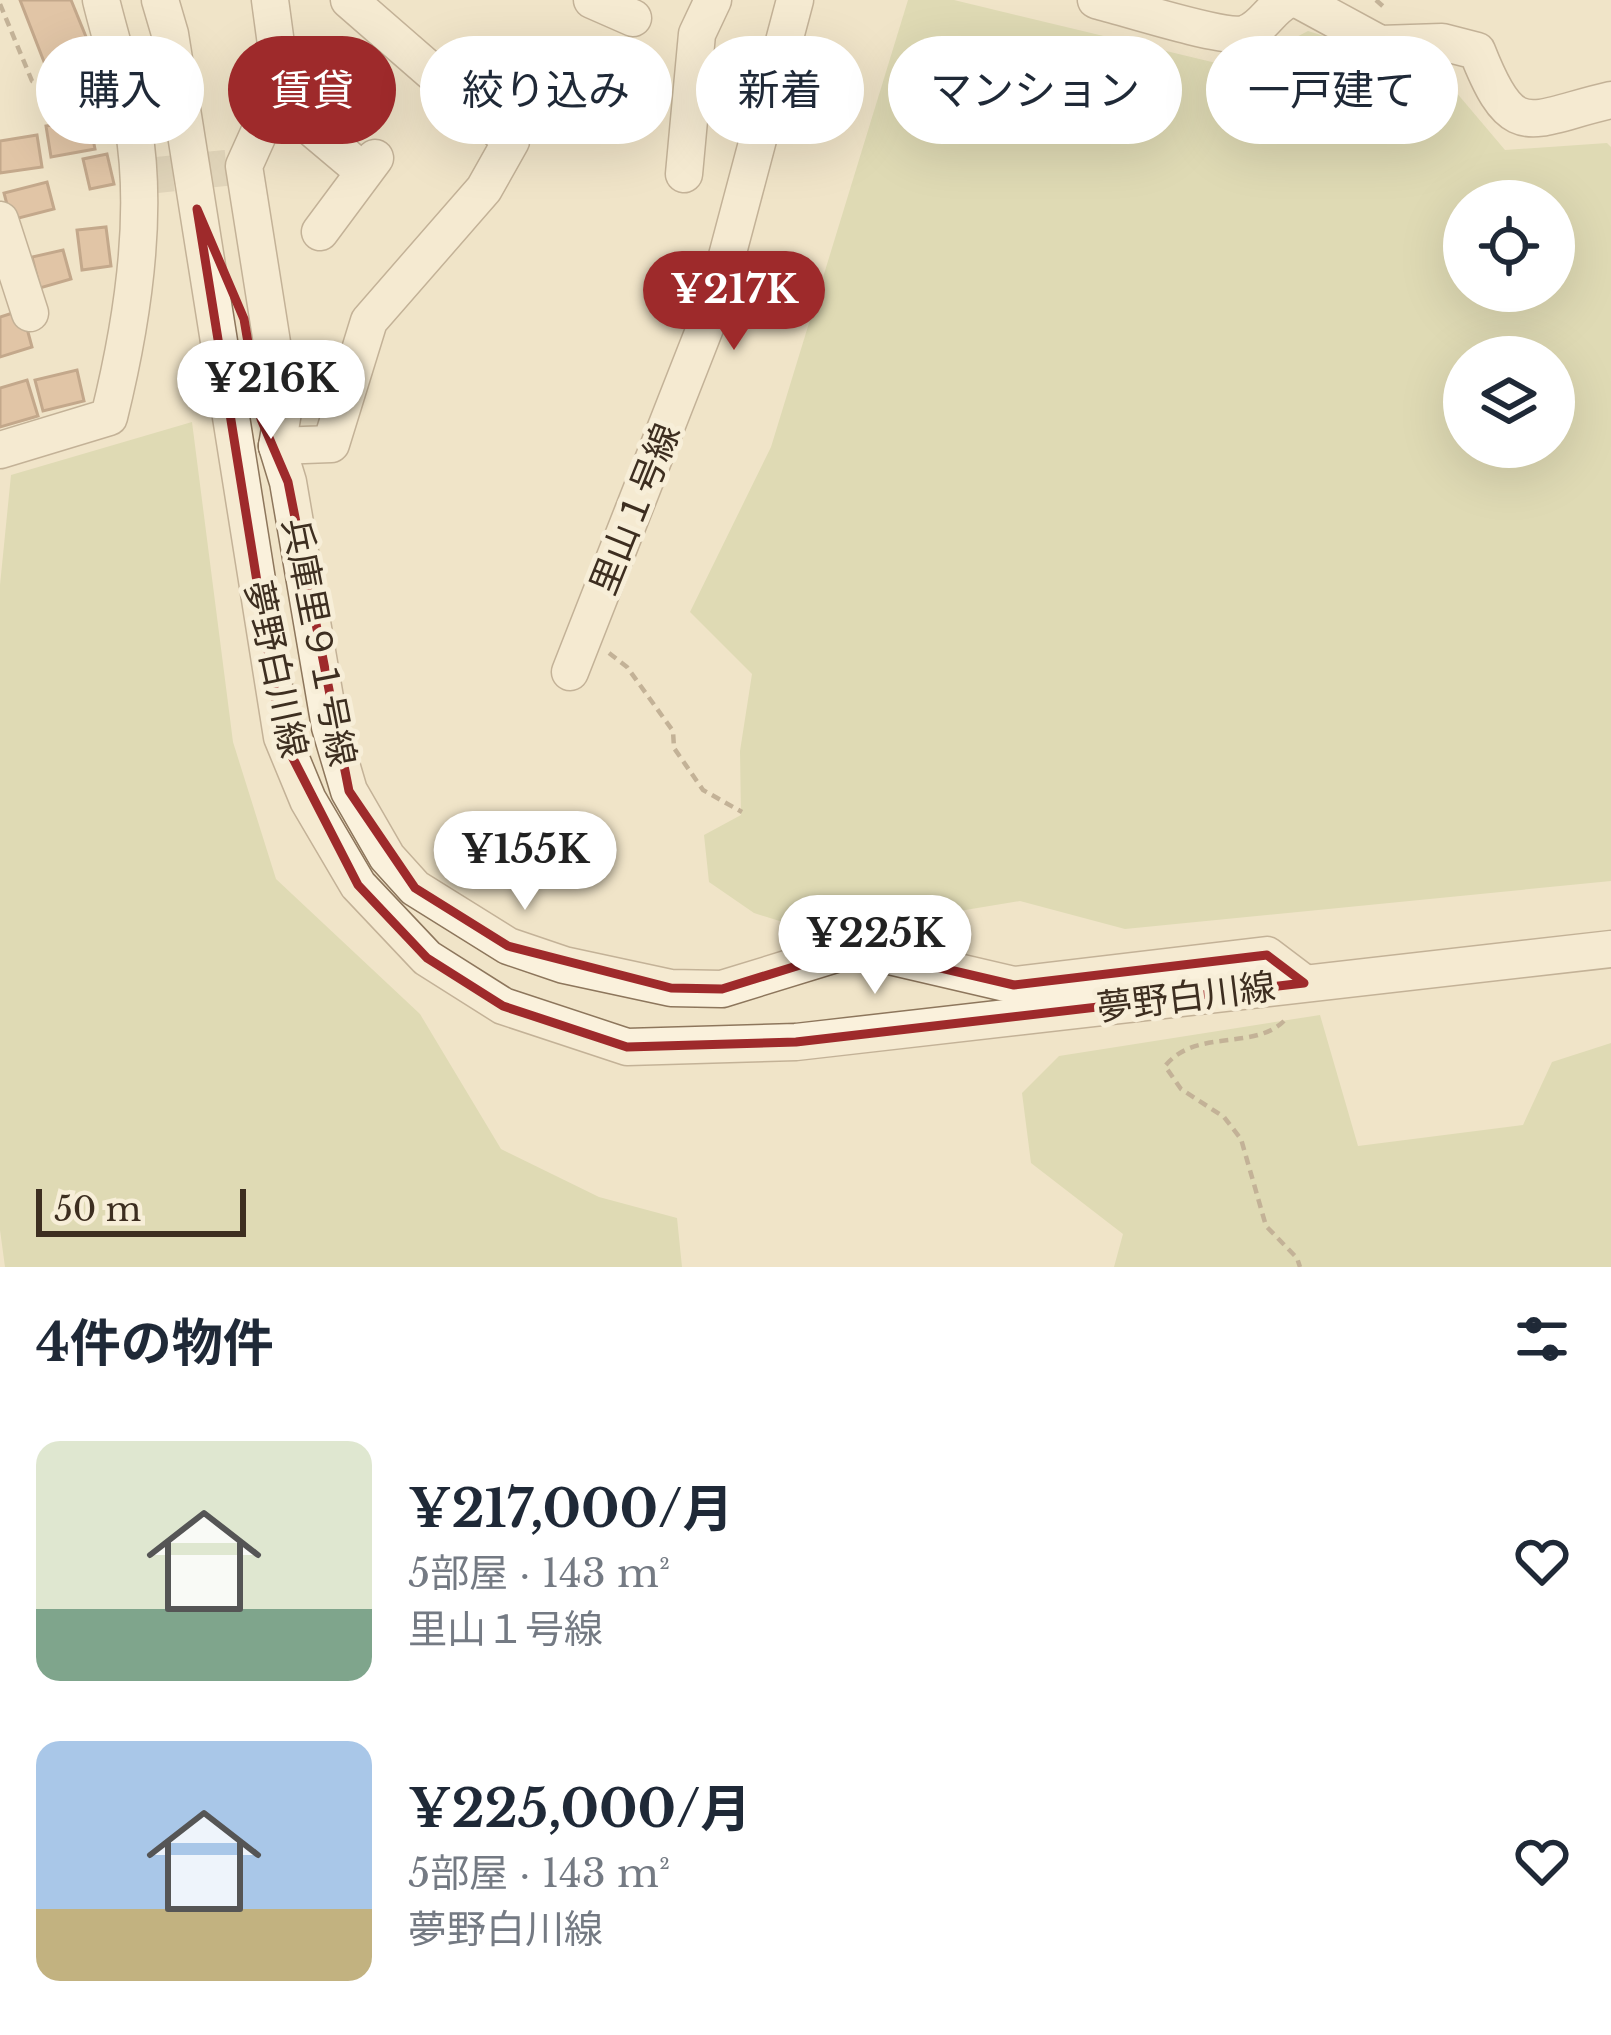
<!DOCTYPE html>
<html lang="ja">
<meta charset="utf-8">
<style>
body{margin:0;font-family:"Libre Baskerville","Noto Sans JP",serif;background:#f6f6f7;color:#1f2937;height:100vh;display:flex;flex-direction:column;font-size:45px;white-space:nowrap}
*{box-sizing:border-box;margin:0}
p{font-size:39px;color:#747a83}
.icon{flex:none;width:66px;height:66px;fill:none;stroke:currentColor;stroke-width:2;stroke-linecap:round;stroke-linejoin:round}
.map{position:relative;height:1267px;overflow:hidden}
.sheet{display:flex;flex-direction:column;background:#fff;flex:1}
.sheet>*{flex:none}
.guide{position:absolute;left:36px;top:36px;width:1539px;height:108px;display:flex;gap:24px}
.fabs{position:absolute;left:1443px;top:180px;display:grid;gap:24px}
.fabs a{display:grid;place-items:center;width:132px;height:132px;border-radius:50%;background:#fff;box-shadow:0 12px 48px #0002;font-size:60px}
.scale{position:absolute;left:36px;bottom:30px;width:210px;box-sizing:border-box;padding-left:12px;border:6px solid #3d2e20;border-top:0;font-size:33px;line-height:42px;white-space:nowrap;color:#3d2e20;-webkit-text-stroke:9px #f7eed8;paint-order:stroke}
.price{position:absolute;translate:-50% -102px;padding:0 27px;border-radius:42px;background:#fff;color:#222;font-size:39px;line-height:78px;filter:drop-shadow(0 3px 6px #0008)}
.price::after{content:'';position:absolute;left:50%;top:72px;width:36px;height:27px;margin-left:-18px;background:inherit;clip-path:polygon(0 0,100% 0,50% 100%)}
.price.current{background:#9e2a2b;color:#fff}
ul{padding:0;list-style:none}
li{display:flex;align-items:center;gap:36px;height:300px;padding:0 36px}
li span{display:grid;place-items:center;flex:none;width:336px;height:240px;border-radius:24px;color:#555}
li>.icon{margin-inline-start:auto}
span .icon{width:144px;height:144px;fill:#fffc;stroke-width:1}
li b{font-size:51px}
h2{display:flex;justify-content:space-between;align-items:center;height:144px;padding:0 36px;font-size:51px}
.chip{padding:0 42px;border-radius:54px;background:#fff;box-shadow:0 12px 48px #0002;font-size:42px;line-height:108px}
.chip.current{background:#9e2a2b;color:#fff}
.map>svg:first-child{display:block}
.green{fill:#c9cf9b;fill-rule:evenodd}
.building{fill:#cf9f7d;stroke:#8d5f41;stroke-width:3}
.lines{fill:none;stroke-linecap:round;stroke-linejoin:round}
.minor-tunnel{stroke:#ccc0a6;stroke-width:36;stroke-dasharray:36 18;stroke-linecap:butt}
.minor-casing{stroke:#8d765c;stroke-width:39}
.path{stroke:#8d765c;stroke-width:4.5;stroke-dasharray:9 6;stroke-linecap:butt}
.minor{stroke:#faf1dc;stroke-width:36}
.marked{fill:none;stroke:#9e2a2b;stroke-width:9;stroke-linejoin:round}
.labels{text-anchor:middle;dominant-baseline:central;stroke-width:10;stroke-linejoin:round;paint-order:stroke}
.street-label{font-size:36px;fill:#3d2e20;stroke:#f7eed8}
</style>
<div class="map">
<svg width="1611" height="1267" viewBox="0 0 1611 1267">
<rect width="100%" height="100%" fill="#f0e4c8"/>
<g class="green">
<path d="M908 0H954L1237 68 1308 31 1439 72 1505 150 1607 143 1611 147V881L1125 929 1020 901 821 934 754 913 709 882 704 835 741 815 740 751 752 674 690 612 771 447ZM1464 201H1554V291H1464ZM1464 357H1554V447H1464Z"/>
<polygon points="192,422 233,742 276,879 420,1014 501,1149 599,1197 677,1218 682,1267 5,1267 0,1230 0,585 11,475"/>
<polygon points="1320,1015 1358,1146 1523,1125 1552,1062 1611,1043 1611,1267 1114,1267 1123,1234 1031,1163 1022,1093 1059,1056"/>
</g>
<g class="building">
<polygon points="20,0 71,0 93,54 48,72"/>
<polygon points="89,119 95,149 51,157 46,126"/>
<polygon points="37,135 42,167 0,173 0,141"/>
<polygon points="107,154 114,184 90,189 83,159"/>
<polygon points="47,182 54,209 11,220 4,193"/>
<polygon points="106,227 111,266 82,270 77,230"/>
<polygon points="63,250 71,279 40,288 32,257"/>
<polygon points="22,310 32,347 0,357 0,317"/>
<polygon points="77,370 84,401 43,411 35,380"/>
<polygon points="27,380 38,416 0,427 0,388"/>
</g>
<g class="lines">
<polyline class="minor-tunnel" points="137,177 244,166"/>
<g class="minor-casing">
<g id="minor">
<polyline points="160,0 170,34 282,737 308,800 358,885 427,958 503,1006 627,1047 796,1042 1611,949"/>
<polyline points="270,0 278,59 275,97 244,166 283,412 277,446 288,482 330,727 349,791 387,857 415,888 508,946 564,965 671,988 722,989 855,948 1014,985 1267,955 1304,983"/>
<polyline points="592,0 633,18"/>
<path d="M1096 0C1123 7 1223 39 1244 34 1263 29 1270 8 1288 0"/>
<path d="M1299 0 1380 44 1442 42 1477 51C1514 145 1528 119 1611 100"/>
<polyline points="275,97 364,172"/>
<polyline points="684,174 697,34 713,0"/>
<polyline points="0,220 30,313"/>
<polyline points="320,232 375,158"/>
<polyline points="277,446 331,444 369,321 484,189 511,141 349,0"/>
<path d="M0 450 109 417C131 328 149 216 133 125 125 83 111 41 101 0"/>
<polyline points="570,672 714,305 795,0"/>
</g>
</g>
<g class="path">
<polyline points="1376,0 1386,9"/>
<polyline points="0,4 32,81 41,84 90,71"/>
<polyline points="609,653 627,667 673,731 674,748 703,790 742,812"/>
<path d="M1284 1021C1253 1051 1196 1028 1165 1066L1181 1089 1224 1117 1241 1139 1266 1226 1297 1258 1300 1267"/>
</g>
<use href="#minor" class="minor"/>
</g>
<path d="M0 0H1611V1267H0ZM197 209 244 319 261 419 288 482 349 791 415 888 508 946 671 988 722 989 855 948 1014 985 1267 955 1304 983 796 1042 627 1047 503 1006 427 958 358 885 282 737Z" fill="#f0e4c8" fill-opacity=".55" fill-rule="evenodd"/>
<path class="marked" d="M197 209 244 319 261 419 288 482 349 791 415 888 508 946 671 988 722 989 855 948 1014 985 1267 955 1304 983 796 1042 627 1047 503 1006 427 958 358 885 282 737Z"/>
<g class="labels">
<g class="street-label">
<text transform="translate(635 509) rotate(-68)">里山１号線</text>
<text transform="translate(319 642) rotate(79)">兵庫里９１号線</text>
<text transform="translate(276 669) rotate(78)">夢野白川線</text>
<text transform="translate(1186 997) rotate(-7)">夢野白川線</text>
</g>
</g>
</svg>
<div class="fabs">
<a><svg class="icon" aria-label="locate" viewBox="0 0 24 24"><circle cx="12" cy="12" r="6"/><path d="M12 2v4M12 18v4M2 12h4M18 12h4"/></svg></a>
<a><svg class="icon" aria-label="layers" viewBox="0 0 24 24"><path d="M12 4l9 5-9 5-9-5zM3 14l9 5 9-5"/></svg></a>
</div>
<div class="scale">50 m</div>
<b class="price current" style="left:734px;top:353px">¥217K</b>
<b class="price" style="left:271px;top:442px">¥216K</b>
<b class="price" style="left:525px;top:913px">¥155K</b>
<b class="price" style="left:875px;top:997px">¥225K</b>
<div class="guide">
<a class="chip">購入</a>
<a class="chip current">賃貸</a>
<a class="chip">絞り込み</a>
<a class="chip">新着</a>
<a class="chip">マンション</a>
<a class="chip">一戸建て</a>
</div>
</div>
<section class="sheet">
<h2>4件の物件<svg class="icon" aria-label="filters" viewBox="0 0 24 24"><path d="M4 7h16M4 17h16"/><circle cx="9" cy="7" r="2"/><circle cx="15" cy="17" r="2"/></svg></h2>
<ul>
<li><span style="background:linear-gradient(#dfe7d0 70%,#7fa58c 0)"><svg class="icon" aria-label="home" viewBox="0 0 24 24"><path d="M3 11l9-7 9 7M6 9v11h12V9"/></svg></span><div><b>¥217,000/月</b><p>5部屋 · 143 m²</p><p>里山１号線</p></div><svg class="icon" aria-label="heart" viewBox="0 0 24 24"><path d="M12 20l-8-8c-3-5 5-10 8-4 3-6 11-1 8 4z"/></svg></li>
<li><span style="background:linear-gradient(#a9c7e8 70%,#c2b280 0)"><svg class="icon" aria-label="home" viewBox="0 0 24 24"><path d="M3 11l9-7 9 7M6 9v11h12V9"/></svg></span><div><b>¥225,000/月</b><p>5部屋 · 143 m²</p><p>夢野白川線</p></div><svg class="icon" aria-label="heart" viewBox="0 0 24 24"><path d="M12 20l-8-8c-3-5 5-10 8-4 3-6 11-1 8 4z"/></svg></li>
</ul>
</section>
